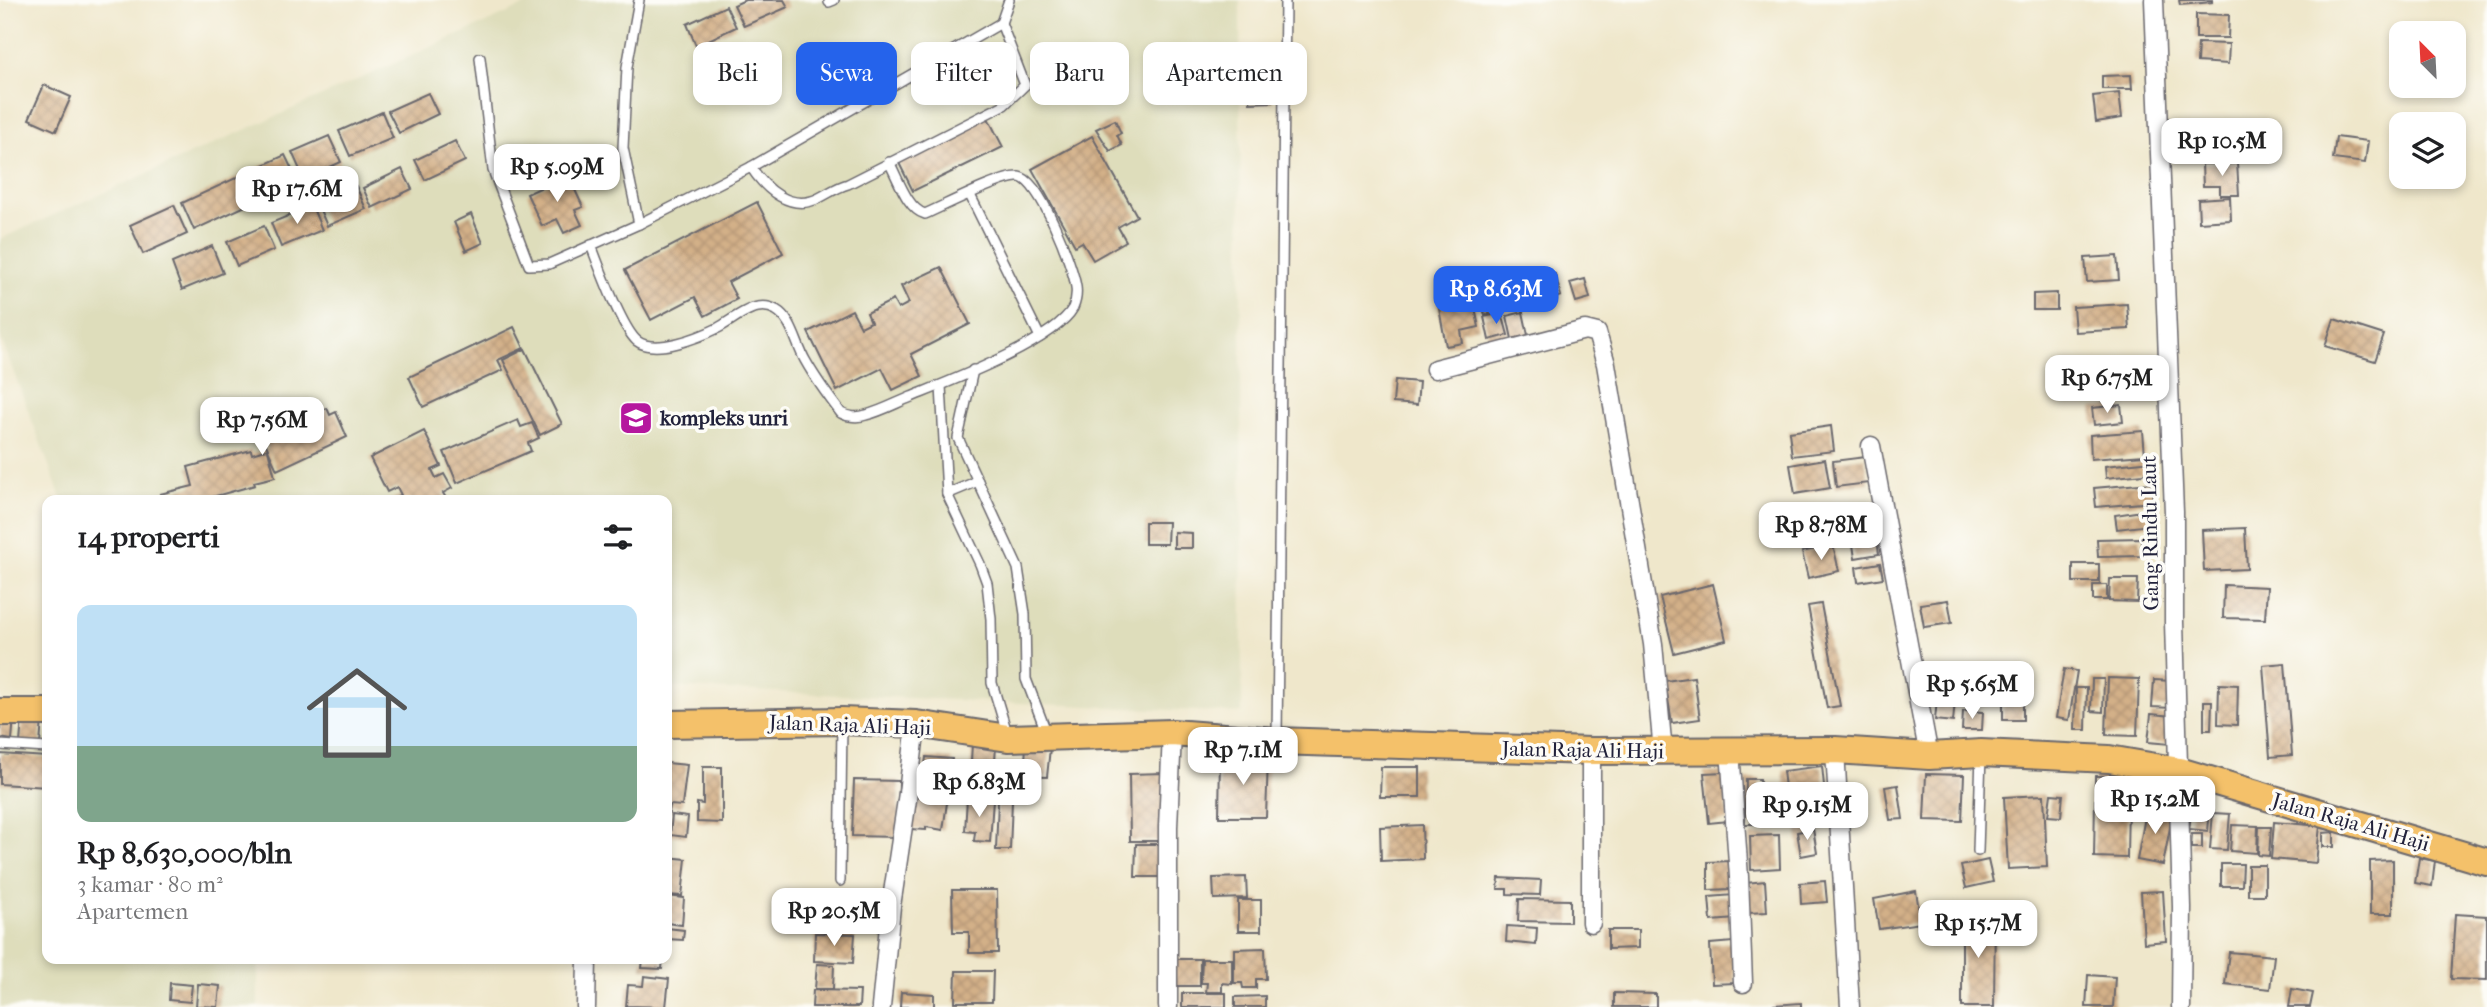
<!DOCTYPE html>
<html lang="id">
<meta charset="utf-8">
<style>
body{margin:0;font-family:"IM FELL French Canon",serif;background:#f6f6f6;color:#202124;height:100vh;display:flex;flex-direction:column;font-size:26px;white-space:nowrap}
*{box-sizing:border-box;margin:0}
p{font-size:23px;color:#757577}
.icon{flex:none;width:38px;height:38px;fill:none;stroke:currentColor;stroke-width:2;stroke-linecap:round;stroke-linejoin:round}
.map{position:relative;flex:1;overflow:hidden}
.panel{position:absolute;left:42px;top:495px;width:630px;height:469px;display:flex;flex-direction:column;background:#fff;border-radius:14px;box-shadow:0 4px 10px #0003}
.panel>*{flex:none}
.guide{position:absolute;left:693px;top:42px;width:665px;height:63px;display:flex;gap:14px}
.needle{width:46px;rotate:336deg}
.tools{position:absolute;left:2389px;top:21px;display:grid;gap:14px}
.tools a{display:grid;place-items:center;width:77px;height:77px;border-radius:14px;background:#fff;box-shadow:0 4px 10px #0003;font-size:35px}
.price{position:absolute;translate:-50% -60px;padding:0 16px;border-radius:14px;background:#fff;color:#222;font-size:23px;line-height:46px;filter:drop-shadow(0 2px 4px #0008)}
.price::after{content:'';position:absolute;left:50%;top:42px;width:21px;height:16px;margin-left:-10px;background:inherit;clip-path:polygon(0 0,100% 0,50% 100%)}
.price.active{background:#2563eb;color:#fff}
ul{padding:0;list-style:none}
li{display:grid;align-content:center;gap:14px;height:371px;padding:0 35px}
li+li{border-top:2px solid #e0e0e0}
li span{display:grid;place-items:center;height:217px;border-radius:14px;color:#555}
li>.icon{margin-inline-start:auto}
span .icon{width:126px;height:126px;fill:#fffc;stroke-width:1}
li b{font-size:30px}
h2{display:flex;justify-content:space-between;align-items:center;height:84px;padding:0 35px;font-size:30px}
.pill{padding:0 24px;border-radius:14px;background:#fff;box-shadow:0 4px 10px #0003;font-size:24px;line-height:63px}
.pill.active{background:#2563eb;color:#fff}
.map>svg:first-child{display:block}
.built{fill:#deddbb}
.building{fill:url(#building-cross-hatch)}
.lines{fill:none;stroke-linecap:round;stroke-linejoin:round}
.service-casing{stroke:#6a676d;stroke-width:12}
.minor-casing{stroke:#6a676d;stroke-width:21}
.primary-casing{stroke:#6a676d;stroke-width:30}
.service{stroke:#fff;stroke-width:9}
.minor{stroke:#fff;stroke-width:18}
.primary{stroke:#f4c16a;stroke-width:26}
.labels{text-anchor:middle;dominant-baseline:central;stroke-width:7;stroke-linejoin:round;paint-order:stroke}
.poi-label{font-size:21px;font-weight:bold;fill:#22223b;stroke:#fdfcf7;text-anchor:start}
.street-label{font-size:21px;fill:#22223b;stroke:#fdfcf7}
</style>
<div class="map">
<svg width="2487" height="1007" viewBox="0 0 2487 1007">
<defs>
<pattern id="building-cross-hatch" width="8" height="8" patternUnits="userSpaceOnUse" patternTransform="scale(1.75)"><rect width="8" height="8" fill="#d3b088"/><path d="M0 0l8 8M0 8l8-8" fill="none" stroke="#b59776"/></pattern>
</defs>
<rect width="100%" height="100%" fill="#fdfcf7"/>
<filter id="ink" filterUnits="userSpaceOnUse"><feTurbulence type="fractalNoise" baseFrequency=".0143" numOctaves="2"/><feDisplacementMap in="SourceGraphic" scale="14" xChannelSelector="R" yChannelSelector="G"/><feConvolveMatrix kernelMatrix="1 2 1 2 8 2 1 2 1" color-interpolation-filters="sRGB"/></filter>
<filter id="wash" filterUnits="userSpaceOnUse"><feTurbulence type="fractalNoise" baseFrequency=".00686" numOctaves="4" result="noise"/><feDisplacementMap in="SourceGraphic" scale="28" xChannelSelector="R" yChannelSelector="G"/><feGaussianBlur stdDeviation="1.57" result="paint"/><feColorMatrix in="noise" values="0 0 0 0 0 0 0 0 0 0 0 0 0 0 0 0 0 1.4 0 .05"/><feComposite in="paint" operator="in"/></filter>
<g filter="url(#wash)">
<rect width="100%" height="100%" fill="#efe7cb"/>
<g class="built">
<polygon points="537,0 1240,0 1242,713 667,687 667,500 62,500 0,336 0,239"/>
<polygon points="0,728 47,732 47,959 258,959 258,1007 0,1007"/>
</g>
<g id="blocks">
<g class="building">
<polygon points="745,0 784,0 788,7 744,26 734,5"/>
<polygon points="2179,0 2212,0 2212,2 2180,5"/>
<polygon points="726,6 736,27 696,46 687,24"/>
<polygon points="2196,14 2229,15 2228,38 2196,38"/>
<polygon points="2198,43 2229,44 2228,64 2197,62"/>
<polygon points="2131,75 2132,89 2102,89 2102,76"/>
<polygon points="1272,79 1273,102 1250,103 1250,88 1260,87 1260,80"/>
<polygon points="44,85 71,97 56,131 29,119"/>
<polygon points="428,93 438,114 399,133 388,111"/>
<polygon points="2119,93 2122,118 2096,122 2093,96"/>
<polygon points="382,112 393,138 350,156 339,131"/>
<polygon points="987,116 1003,147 913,191 898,161"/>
<polygon points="1115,120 1121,133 1117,135 1122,145 1110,151 1096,129"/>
<polygon points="2240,134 2241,160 2217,161 2217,155 2194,156 2193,135"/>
<polygon points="329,136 341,162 304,179 292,152"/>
<polygon points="1092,136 1137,216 1118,227 1126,241 1093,260 1082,242 1075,246 1032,169"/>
<polygon points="2336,137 2368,141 2365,163 2333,159"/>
<polygon points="455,141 465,161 425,180 415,160"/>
<polygon points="285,155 298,182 259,200 246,173"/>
<polygon points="2237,163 2239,195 2220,195 2220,186 2203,186 2202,164"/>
<polygon points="402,169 412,189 372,208 363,188"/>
<polygon points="568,175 583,207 575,210 582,225 564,233 557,219 542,226 527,194"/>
<polygon points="240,176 252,203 194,230 182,203"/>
<polygon points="356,186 366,209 327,226 317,203"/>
<polygon points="2230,197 2231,220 2199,222 2198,199"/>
<polygon points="757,202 783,253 728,282 737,299 705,316 695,297 651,320 625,270"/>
<polygon points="174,205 187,234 143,254 130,225"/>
<polygon points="312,206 322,230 281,247 271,223"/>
<polygon points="471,214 483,243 466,251 454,222"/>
<polygon points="264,226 274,250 237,266 227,242"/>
<polygon points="212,246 223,273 182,290 172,263"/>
<polygon points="2117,256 2119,280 2087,282 2085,258"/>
<polygon points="941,267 970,324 911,354 922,376 893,390 882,368 837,391 808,332 852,310 861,327 871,322 867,313 893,300 898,309 909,303 901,286"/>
<polygon points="1555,274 1561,296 1530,305 1524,282"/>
<polygon points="1585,279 1590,298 1576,302 1570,283"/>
<polygon points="1473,280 1474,299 1458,300 1456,282"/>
<polygon points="1516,285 1521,306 1485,315 1479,295"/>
<polygon points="2057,293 2057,310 2033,310 2033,294"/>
<polygon points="1455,299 1456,308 1474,304 1479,327 1461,331 1463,343 1446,346 1438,303"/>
<polygon points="2127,304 2129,329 2075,332 2073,307"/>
<polygon points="1523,312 1528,335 1512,339 1507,316"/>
<polygon points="1502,313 1508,335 1489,340 1484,317"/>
<polygon points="2334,319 2384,335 2375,361 2325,346"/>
<polygon points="514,327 524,348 498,360 503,370 423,407 409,377"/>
<polygon points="525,349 562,424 540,435 503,360"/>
<polygon points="2137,371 2140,395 2102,401 2098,377"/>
<polygon points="1395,380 1419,382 1417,405 1393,403"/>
<polygon points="2121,405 2123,422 2094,425 2092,408"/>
<polygon points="327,408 330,415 336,412 347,437 277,470 268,450 275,477 254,482 255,485 205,499 205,500 162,500 160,494 193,486 188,467 251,450 252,454 268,449 263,438 283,428 279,420 297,411 301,420"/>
<polygon points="518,420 521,427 532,423 539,438 528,443 531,451 457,483 444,452"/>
<polygon points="1831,426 1834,451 1792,456 1789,432"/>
<polygon points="424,431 441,466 432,470 436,478 444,474 452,488 443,493 446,498 442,500 390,500 401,495 397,487 387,492 370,458"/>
<polygon points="2143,431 2145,455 2091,459 2090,435"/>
<polygon points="1865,457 1869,483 1836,487 1833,461"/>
<polygon points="1825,459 1830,488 1795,494 1790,465"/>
<polygon points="2152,461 2153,473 2106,478 2105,466"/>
<polygon points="2151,483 2153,502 2096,507 2094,488"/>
<polygon points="1869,504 1873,527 1850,531 1846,509"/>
<polygon points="2149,510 2151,525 2117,529 2115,515"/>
<polygon points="1827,511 1832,536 1800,542 1796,517"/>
<polygon points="1145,522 1168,522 1167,544 1145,544"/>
<polygon points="2245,528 2247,569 2204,571 2202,530"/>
<polygon points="1174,532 1192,533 1192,548 1174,548"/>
<polygon points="1876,534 1879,554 1855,558 1852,538"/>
<polygon points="2141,538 2141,556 2098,557 2097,539"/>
<polygon points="1833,545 1839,571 1808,578 1802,552"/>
<polygon points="1880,563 1883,578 1858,582 1856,567"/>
<rect x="2073" y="564" width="26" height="18"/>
<polygon points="2110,579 2138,579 2137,602 2109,601"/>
<polygon points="1713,584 1726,640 1674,653 1660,597"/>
<rect x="2093" y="585" width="14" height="15"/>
<polygon points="2224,585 2267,587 2265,619 2223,618"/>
<polygon points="1948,600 1952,623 1924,627 1920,604"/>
<polygon points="1821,604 1840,706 1827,708 1808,606"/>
<polygon points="2285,663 2292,755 2270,757 2263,665"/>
<polygon points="2064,669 2077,671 2069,720 2056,718"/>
<polygon points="1694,677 1700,719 1672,723 1665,681"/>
<polygon points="2108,678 2139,679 2137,736 2106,735"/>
<polygon points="2092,679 2104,679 2103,712 2091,711"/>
<polygon points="2154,680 2172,681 2171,708 2152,707"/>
<polygon points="2219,684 2238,685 2237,725 2218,724"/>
<rect x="2003" y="688" width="20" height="32"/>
<polygon points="2076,688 2087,688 2086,730 2075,730"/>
<polygon points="1938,689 1956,690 1953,722 1935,720"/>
<polygon points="2204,701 2212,701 2211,730 2204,730"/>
<polygon points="1963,711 1983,712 1982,730 1962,730"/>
<polygon points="2151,714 2173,716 2170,744 2148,742"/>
<polygon points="0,715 14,716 12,740 0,738"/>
<polygon points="22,718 42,719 40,745 20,743"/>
<polygon points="972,744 996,745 994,779 970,778"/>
<polygon points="1026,747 1050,748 1047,777 1024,776"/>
<polygon points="0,754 47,757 47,787 0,784"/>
<polygon points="926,757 952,759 949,785 923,782"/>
<polygon points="1220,757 1268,758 1266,817 1219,817"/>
<polygon points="667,763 687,765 682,806 670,805 668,818"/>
<polygon points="1822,766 1827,815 1789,820 1783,771"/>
<polygon points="703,767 722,767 722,823 697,822 697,803 703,804"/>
<polygon points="1381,767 1420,767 1420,797 1380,797"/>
<polygon points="1724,772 1728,821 1709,823 1704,773"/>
<polygon points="1164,773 1166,841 1130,841 1129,774"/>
<polygon points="1926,774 1964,775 1962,821 1924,820"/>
<polygon points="999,776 1013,776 1010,850 996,850"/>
<polygon points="2095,776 2125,776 2124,794 2095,793"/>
<polygon points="1746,779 1760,779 1759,824 1745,824"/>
<polygon points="854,780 899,781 898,837 852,836"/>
<polygon points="916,785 949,789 943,830 926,827 926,830 910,829"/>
<polygon points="1898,785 1903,819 1890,820 1885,787"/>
<polygon points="2051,794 2063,795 2061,817 2048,816"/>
<polygon points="2044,795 2047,867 2008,869 2004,797"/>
<polygon points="967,798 993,800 990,842 974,841 975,832 965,831"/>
<polygon points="2095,800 2128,801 2127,858 2094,857"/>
<polygon points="2147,806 2173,811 2163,865 2137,860"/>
<polygon points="2192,808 2210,810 2208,831 2189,829"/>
<polygon points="2213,813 2230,814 2227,850 2210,849"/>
<polygon points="672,815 688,817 686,837 670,835"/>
<polygon points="2274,822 2320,826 2316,863 2271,859"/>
<polygon points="1422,825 1423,859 1381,861 1380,827"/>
<polygon points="2232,825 2258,826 2257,853 2230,851"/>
<polygon points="2259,827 2271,827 2269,856 2258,855"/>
<polygon points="1813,829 1817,853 1801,856 1797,832"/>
<polygon points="2334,832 2334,847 2323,847 2323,833"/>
<polygon points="2192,834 2202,834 2202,848 2191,848"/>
<polygon points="1779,835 1780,868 1751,870 1750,836"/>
<polygon points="1136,844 1165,844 1164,877 1135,877"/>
<polygon points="667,857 686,859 682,896 667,895"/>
<polygon points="2419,858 2435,861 2432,886 2415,883"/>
<polygon points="1988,860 1993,882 1966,888 1961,866"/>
<polygon points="2393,860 2393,914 2370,914 2370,861"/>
<polygon points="1731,861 1731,889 1708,890 1708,862"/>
<polygon points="2221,864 2243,864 2242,886 2221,886"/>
<rect x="2248" y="865" width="17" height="30"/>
<polygon points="1246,877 1247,898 1214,899 1213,878"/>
<polygon points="1499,878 1541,880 1540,895 1507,894 1507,889 1498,889"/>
<polygon points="1765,881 1767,912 1748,913 1746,883"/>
<polygon points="1825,881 1827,902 1801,904 1800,883"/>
<polygon points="952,890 997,890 998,953 969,953 969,932 953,932"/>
<polygon points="1916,891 1921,923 1879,929 1874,899"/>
<polygon points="2163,891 2166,941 2144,943 2141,892"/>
<polygon points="1734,895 1736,919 1711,921 1709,897"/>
<polygon points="667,896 684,898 682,925 667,923"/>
<polygon points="1519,899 1570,900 1570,922 1518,921"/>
<rect x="1238" y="900" width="23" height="31"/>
<polygon points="1962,913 1995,913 1994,1007 1962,1007"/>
<polygon points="2455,914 2487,916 2487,980 2451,979"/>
<polygon points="1507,926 1537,928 1536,945 1506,942"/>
<polygon points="667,928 684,930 683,940 667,939"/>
<polygon points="1608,930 1638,930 1638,948 1608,949"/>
<polygon points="815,933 855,934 853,963 814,961"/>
<polygon points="1733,942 1735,983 1712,984 1710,944"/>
<polygon points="1265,948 1266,979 1256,979 1256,988 1243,988 1242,983 1234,983 1234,949"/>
<polygon points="2229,952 2274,956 2270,989 2225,984"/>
<polygon points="643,959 663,959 662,969 642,968"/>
<rect x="1175" y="959" width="25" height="27"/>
<polygon points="1202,959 1232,959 1232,984 1222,983 1222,992 1206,992 1207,983 1201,983"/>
<polygon points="817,964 834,965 833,989 815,989"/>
<polygon points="956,971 993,971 992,1002 955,1002"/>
<polygon points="2088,975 2115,977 2113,1007 2086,1007"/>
<polygon points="644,976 669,979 666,1007 626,1006 628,985 643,986"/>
<polygon points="170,983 192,985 190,1002 169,1000"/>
<polygon points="198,984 220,986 218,1007 196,1006"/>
<polygon points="2292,989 2313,993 2310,1007 2289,1007"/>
<polygon points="813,990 860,991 859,1007 812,1007"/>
<polygon points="901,992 934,994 934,1007 900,1007"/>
<rect x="1182" y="993" width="44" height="14"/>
<polygon points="1614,993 1656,994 1656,1007 1614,1007"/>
<polygon points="1265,996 1265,1007 1235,1007 1235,997"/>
<polygon points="1801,1003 1801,1007 1774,1007 1774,1005"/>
</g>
</g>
</g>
<g filter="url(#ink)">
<use href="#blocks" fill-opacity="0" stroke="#6a676d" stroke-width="2"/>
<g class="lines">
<g class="service-casing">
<g id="service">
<polyline points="639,0 627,67 623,148 639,224"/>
<polyline points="829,2 834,0"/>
<path d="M480 58 493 170 529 265 549 264 639 224 751 167C766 190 791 212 819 198 829 193 837 187 848 184L1004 105 1025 85 1001 23 1009 0"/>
<polyline points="751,167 1001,23"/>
<polyline points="970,195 1040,337"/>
<path d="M591 245C599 266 621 327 637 341 655 355 700 337 718 328 735 319 756 298 776 310 792 319 796 344 805 360 815 378 828 396 841 413 848 417 858 418 866 415 882 411 896 403 911 397 948 382 1054 342 1073 308 1076 301 1077 294 1076 287 1073 266 1040 179 1019 177 1003 175 944 206 925 214 907 209 898 178 889 162"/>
<polyline points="973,370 958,438 1018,568 1025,614 1026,679 1047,734"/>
<polyline points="941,386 947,494 980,564 987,583 991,619 992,683 1007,733"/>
<polyline points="947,494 978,481"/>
<polyline points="1277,737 1285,0"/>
<polyline points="0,745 47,748"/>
<polyline points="1978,851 1981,754"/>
<polyline points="840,881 842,723"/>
</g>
</g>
<g class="minor-casing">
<g id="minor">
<polyline points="2154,0 2174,512 2174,622 2182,907 2181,1007"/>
<polyline points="1435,369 1585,330 1597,333 1606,364 1653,644 1663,752"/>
<polyline points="1871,446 1929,756"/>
<polyline points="1730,750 1739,877 1743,983"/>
<polyline points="1835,750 1850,1007"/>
<polyline points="1591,923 1591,751"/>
<polyline points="586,1007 587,959"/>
<polyline points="881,1007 891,906 908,793 916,724"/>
<polyline points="1168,1007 1168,827 1172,733"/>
</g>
</g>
<g class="primary-casing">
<g id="primary">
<polyline points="0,712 47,712"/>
<polyline points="667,724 842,721 916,724 1008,738 1172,733 1276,741 1591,751 1835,750 1929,756 1981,753 2109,759 2179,771 2487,862"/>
</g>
</g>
<use href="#service" class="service"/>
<use href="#minor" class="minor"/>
<use href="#primary" class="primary"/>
</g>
</g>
<defs>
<g id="university-square" transform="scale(1.75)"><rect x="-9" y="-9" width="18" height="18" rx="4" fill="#b5179e" stroke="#fdfcf7"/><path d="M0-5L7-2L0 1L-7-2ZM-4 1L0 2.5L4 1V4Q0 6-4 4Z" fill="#fff"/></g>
</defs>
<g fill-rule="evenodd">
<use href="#university-square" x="636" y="418"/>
</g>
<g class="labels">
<g class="poi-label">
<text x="660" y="418">kompleks unri</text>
</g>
<g class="street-label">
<text transform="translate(2150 533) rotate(-91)">Gang Rindu Laut</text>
<text transform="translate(850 725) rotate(2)">Jalan Raja Ali Haji</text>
<text transform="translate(1583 750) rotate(1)">Jalan Raja Ali Haji</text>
<text transform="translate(2351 822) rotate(16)">Jalan Raja Ali Haji</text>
</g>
</g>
</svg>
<div class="tools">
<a><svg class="needle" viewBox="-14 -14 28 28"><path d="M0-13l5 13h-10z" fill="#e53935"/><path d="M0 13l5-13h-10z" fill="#757577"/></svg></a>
<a><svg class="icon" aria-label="layers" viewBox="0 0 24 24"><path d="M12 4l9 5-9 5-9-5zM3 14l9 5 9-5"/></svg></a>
</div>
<b class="price" style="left:2222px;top:178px">Rp 10.5M</b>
<b class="price" style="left:557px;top:204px">Rp 5.09M</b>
<b class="price" style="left:297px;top:226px">Rp 17.6M</b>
<b class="price active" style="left:1496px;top:326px">Rp 8.63M</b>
<b class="price" style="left:2107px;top:415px">Rp 6.75M</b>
<b class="price" style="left:262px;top:457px">Rp 7.56M</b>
<b class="price" style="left:1821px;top:562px">Rp 8.78M</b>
<b class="price" style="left:1972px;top:721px">Rp 5.65M</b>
<b class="price" style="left:1243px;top:787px">Rp 7.1M</b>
<b class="price" style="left:979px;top:819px">Rp 6.83M</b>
<b class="price" style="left:2155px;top:836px">Rp 15.2M</b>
<b class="price" style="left:1807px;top:842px">Rp 9.15M</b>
<b class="price" style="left:834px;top:948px">Rp 20.5M</b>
<b class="price" style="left:1978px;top:960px">Rp 15.7M</b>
<div class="guide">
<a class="pill">Beli</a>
<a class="pill active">Sewa</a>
<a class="pill">Filter</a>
<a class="pill">Baru</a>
<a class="pill">Apartemen</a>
</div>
<section class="panel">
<h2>14 properti<svg class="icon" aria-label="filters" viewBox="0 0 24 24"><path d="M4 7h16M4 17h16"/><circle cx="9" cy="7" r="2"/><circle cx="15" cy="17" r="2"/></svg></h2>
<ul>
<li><span style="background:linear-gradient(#bfe0f5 65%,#7fa58c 0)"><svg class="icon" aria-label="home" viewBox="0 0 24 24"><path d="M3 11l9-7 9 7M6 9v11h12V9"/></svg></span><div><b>Rp 8,630,000/bln</b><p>3 kamar · 80 m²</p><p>Apartemen</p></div></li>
</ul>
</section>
</div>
